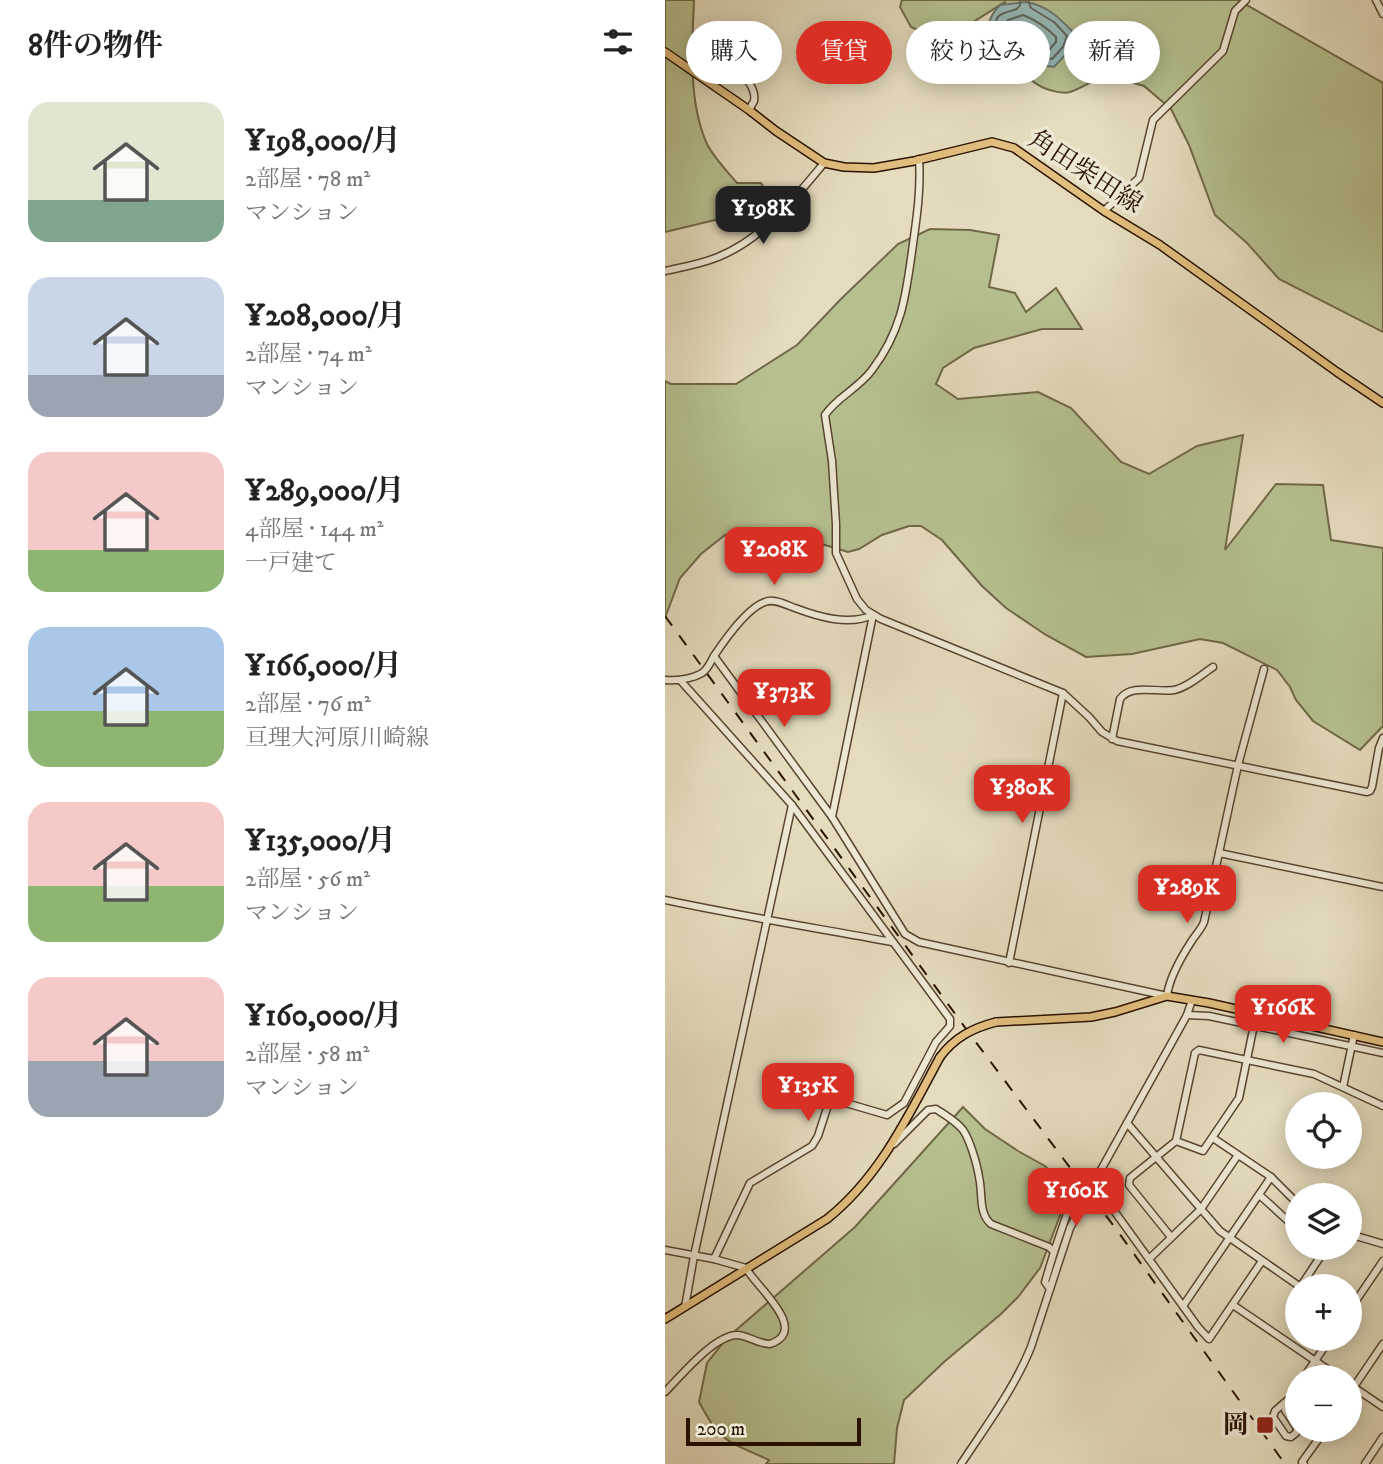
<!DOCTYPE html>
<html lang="ja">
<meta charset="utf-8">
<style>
body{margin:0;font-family:"IM FELL DW Pica","Noto Serif JP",serif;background:#f6f6f6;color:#222;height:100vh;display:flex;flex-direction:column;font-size:26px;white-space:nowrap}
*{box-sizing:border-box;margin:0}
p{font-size:23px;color:#767676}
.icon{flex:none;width:38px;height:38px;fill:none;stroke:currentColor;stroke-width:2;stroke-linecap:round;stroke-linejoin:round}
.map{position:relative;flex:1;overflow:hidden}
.details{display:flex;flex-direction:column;background:#fff;width:665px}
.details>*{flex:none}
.banner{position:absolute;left:21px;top:21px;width:592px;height:63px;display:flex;gap:14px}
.tools{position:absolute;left:620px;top:1092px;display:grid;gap:14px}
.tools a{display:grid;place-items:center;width:77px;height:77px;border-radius:50%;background:#fff;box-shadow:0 4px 18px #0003;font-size:35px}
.scale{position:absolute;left:21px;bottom:18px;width:175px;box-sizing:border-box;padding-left:7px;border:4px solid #2a1100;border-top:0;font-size:19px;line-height:24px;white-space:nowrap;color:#2a1100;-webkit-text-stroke:5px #ede8d4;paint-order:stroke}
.price{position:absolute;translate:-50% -60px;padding:0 16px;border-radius:14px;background:#d93025;color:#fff;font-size:23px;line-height:46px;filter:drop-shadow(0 2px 4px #0008)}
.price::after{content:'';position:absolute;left:50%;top:42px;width:21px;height:16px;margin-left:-10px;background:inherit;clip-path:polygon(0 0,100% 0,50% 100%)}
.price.selected{background:#222;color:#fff}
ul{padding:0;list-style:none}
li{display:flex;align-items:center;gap:21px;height:175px;padding:0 28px}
li span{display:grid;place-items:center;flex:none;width:196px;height:140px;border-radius:21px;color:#555}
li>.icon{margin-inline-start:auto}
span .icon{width:84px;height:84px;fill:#fffc;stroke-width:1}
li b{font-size:30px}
h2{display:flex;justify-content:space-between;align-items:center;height:84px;padding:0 28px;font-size:30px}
.tag{padding:0 24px;border-radius:32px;background:#fff;box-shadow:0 4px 18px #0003;font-size:24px;line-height:63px}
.tag.selected{background:#d93025;color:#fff}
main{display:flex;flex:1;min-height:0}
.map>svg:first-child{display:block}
.green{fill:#b6c08f;stroke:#706848;stroke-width:2}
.water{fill:#97bab8;stroke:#6b766e;stroke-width:2}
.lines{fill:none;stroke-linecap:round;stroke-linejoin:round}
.shore{stroke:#60665c;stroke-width:2}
.minor-casing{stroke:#58442f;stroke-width:9}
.major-casing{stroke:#2a1100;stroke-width:10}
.minor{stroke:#ede8d4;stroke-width:6}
.major{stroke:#e2be7e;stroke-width:7}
.rail{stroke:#2a1100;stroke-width:2;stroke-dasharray:12 12;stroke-linecap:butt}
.minor-bridge-casing{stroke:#58442f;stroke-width:9;stroke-linecap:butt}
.major-bridge-casing{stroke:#2a1100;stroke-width:10;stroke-linecap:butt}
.minor-bridge{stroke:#ede8d4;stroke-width:6}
.major-bridge{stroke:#e2be7e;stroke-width:7}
.poi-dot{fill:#8f2418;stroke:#ede8d4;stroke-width:2.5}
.labels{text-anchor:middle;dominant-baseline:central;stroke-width:7;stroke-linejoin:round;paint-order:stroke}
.street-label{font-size:26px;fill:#2a1100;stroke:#ede8d4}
.poi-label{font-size:26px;font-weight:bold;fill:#2a1100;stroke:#ede8d4;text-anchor:end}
</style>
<main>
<section class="details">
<h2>8件の物件<svg class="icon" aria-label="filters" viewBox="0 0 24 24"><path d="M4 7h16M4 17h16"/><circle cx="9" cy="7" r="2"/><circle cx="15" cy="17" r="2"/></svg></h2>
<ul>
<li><span style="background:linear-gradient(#dfe7d0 70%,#7fa58c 0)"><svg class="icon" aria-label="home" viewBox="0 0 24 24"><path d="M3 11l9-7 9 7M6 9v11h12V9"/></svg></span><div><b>¥198,000/月</b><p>2部屋 · 78 m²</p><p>マンション</p></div></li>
<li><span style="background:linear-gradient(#c9d6e8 70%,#9aa5b1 0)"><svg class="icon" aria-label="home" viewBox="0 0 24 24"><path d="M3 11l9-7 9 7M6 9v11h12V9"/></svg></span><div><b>¥208,000/月</b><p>2部屋 · 74 m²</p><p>マンション</p></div></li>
<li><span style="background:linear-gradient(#f6c9c9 70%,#8fb573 0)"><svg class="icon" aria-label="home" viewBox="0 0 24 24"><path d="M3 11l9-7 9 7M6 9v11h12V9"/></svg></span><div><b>¥289,000/月</b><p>4部屋 · 144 m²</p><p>一戸建て</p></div></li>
<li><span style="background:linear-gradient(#a9c7e8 60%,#8fb573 0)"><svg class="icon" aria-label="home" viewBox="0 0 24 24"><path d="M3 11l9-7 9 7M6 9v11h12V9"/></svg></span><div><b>¥166,000/月</b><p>2部屋 · 76 m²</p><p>亘理大河原川崎線</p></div></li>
<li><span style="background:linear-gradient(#f6c9c9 60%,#8fb573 0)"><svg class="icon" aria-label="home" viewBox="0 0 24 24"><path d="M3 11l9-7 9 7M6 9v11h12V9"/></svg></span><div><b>¥135,000/月</b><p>2部屋 · 56 m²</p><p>マンション</p></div></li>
<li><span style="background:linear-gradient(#f6c9c9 60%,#9aa5b1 0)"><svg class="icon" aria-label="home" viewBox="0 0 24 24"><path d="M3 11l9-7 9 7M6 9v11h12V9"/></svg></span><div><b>¥160,000/月</b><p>2部屋 · 58 m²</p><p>マンション</p></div></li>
</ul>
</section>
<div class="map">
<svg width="718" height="1464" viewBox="0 0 718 1464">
<rect width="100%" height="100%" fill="#e4dcbd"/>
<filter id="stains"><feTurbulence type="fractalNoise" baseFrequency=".00286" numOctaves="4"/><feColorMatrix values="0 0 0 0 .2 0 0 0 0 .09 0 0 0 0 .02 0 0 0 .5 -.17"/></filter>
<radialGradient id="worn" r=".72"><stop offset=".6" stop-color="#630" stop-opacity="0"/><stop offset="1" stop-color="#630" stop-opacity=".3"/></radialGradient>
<g class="green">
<path d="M0 0H29C27 45 23 102 42 144 49 158 62 171 72 183H96L106 201 92 210 0 232Z"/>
<path d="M237 0H573L718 83V332L614 279 582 243 550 215 524 145 506 109 479 86 440 75C429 80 417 88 405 92 398 94 386 91 379 88 344 73 345 34 340 2L278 41 246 27 235 7Z"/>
<polygon points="265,229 305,230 334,235 324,287 350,293 361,312 391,288 417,329 377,329 309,348 278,368 271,384 293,399 373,392 406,408 456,462 484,474 532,446 578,435 560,550 611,484 658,485 666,540 718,548 718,726 695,750 648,721 631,700 625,687 612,670 558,643 535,639 467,654 421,657 381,635 341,608 317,586 277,540 256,526 244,526 217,535 194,549 183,552 160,545 125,541 92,530 60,535 36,554 15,578 0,618 0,381 6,384 71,384 132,345 176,299 233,244"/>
<path d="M298 1107 320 1129 353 1151 380 1166 392 1178 399 1205 375 1268 353 1297 336 1314 279 1362 239 1400 232 1428 229 1464H101L104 1460C88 1452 65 1445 53 1432 45 1423 40 1412 34 1402L42 1363 62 1338 190 1227Z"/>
</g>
<path class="water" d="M361 2C384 6 395 19 411 35L404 51 389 67 375 65 325 43C324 24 321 20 335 5Z"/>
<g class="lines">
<g class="shore">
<path d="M355 0V5L352 9C330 16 329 14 332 38L376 58 387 59 398 47 402 36 389 22 366 8 363 0"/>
<path d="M358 15C371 20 381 27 391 37V42L384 50H378L341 32 339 25 343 20Z"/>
</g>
<g class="minor-casing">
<g id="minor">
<polyline points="711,0 718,14"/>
<path d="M32 37C48 48 94 79 89 101 89 101 84 110 84 110"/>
<path d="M254 159C256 188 252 216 248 244 241 294 238 329 207 370 194 388 172 397 160 415L167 461 171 524V553L192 599 201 610 216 619 398 693 424 717 437 732 452 741 702 792 705 791 707 787 714 748 718 738"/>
<polyline points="439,211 474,178 488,120 558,51 570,11 581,0"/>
<path d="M0 271C18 267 36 264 53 257 98 239 129 199 159 163"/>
<path d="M49 656 167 817 240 934 254 942 502 996C504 979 517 956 526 942 530 935 536 930 539 922L573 765 599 669"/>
<path d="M0 680C11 681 27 679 37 673 43 669 45 663 49 656 59 641 82 608 100 602 109 598 121 605 130 608 154 617 184 626 208 615"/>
<polyline points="15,680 127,805 285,1019 285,1026 271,1042 239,1103 222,1115 174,1101 163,1105 153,1136 147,1146 85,1183 49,1259"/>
<path d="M447 739 455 699C466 683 492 693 509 690 523 687 536 675 548 667"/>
<polyline points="167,817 208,615"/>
<polyline points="554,853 718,887"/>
<path d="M0 900C75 916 151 928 227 942"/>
<polyline points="344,963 398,693"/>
<polyline points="522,1015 544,1016 718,1053"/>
<polyline points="678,1087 689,1035"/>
<polyline points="462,1123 555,1231 634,1286"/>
<polyline points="548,1138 606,1177 632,1203"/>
<polyline points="511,1141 538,1151 574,1098 589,1025"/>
<path d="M229 1144 263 1110 271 1109C280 1115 291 1121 298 1130 305 1140 312 1164 314 1177 318 1193 313 1213 326 1224L384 1247 389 1252 380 1282 385 1289"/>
<polyline points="429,1183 533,1327 544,1339 597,1261"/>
<polyline points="427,1186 522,1015 527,1000"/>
<path d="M594 1195C607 1205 618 1218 632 1228"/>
<polyline points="684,1234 718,1244"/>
<polyline points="506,1237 464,1185 465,1178 511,1141 530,1053 534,1050 649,1074 718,1106"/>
<path d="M0 1250 49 1259 81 1268C90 1286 146 1330 105 1344 93 1344 84 1336 73 1335 50 1334 15 1377 0 1392"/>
<polyline points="389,1252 408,1196"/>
<polyline points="484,1259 536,1209 573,1155"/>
<polyline points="636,1286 661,1248"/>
<polyline points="568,1305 674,1377"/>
<polyline points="518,1306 606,1177"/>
<polyline points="20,1307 29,1256 127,805"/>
<polyline points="684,1311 718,1261"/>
<polyline points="639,1377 665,1339"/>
<polyline points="684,1384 718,1407"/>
<polyline points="632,1388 620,1410 632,1428"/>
<polyline points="684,1394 718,1344"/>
<polyline points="625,1398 610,1411 608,1417 621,1436 626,1437 631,1433 632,1430"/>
<path d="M296 1464C321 1426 349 1389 366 1347L405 1228 417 1205"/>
<polyline points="639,1464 637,1462 660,1430"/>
<polyline points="700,1464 718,1437"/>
</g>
</g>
<g class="major-casing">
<g id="major">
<polyline points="0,52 84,110 111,131 159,163 179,167 209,168 249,161 327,142 349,148 439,211 495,245 672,372 718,403"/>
<polyline points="331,1022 426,1017 450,1012 502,996 544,1003 718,1042"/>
<path d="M0 1319 162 1219C215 1177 243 1116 275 1057"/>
</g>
</g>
<use href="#minor" class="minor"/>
<use href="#major" class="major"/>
<polyline class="rail" points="0,616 307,1037 454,1233 620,1464"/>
<g class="minor-bridge-casing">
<polyline id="minor-bridge" points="417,1205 426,1187"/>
</g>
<g class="major-bridge-casing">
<path id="major-bridge" d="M275 1057C290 1037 308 1028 331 1022"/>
</g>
<use href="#minor-bridge" class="minor-bridge"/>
<use href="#major-bridge" class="major-bridge"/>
</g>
<rect class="poi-dot" x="591" y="1416" width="18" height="18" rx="3.5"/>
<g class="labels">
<g class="street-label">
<text transform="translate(420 172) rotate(33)">角田柴田線</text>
</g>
<g class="poi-label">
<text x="584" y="1425">岡</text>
</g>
</g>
<rect width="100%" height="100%" filter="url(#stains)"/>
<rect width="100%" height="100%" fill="url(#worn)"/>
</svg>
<div class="tools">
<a><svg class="icon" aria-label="locate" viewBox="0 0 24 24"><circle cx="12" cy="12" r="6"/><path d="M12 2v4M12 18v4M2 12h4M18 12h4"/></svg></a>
<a><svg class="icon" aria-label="layers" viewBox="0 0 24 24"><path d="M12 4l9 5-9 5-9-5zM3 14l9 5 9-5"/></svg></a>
<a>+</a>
<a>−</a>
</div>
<div class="scale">200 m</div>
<b class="price selected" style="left:98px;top:246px">¥198K</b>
<b class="price" style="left:109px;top:587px">¥208K</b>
<b class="price" style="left:119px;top:729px">¥373K</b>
<b class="price" style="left:357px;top:825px">¥380K</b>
<b class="price" style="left:522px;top:925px">¥289K</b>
<b class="price" style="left:618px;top:1045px">¥166K</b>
<b class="price" style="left:143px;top:1123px">¥135K</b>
<b class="price" style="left:411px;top:1228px">¥160K</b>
<div class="banner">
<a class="tag">購入</a>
<a class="tag selected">賃貸</a>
<a class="tag">絞り込み</a>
<a class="tag">新着</a>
</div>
</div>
</main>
